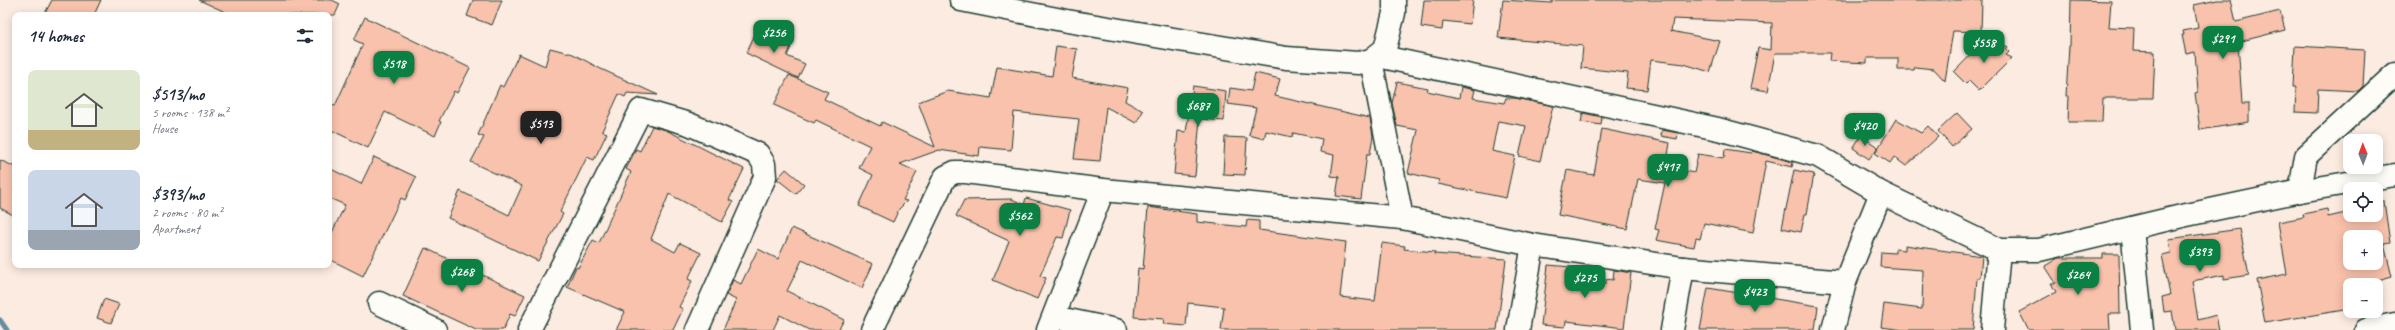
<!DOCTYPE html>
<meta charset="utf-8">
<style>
body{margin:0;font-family:Caveat,sans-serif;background:#f6f6f7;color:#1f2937;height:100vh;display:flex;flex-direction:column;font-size:15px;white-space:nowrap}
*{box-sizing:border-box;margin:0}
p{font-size:13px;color:#747a83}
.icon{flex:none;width:22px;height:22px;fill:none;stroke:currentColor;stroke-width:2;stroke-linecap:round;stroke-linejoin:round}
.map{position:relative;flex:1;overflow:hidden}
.sheet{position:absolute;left:12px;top:12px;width:320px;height:256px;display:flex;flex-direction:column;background:#fff;border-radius:8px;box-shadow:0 2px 10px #0003}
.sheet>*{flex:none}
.needle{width:26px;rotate:359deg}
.tools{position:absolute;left:2343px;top:134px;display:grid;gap:8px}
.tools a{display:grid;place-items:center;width:40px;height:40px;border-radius:8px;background:#fff;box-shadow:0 2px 10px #0003;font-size:20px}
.price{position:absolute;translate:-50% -34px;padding:0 9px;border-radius:8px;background:#0b8043;color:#fff;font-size:13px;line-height:26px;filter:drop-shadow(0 1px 2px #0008)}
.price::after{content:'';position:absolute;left:50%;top:24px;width:12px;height:9px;margin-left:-6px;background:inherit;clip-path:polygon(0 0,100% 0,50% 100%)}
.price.selected{background:#222;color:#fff}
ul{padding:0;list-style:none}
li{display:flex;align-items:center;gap:12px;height:100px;padding:0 16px}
li span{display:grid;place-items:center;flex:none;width:112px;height:80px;border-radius:8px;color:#555}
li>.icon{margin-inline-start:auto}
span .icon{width:48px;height:48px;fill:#fffc;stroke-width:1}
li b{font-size:17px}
h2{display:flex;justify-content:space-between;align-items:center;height:48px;padding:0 16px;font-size:17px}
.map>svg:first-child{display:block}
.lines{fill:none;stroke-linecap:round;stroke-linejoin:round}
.stream{stroke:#668ca4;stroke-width:5}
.building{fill:#f9c2ac;stroke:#1f3d34;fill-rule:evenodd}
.minor-casing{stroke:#1f3d34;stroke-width:25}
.minor{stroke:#fdfcf7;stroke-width:22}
</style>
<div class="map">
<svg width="2395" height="330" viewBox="0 0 2395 330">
<rect width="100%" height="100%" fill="#fcebe0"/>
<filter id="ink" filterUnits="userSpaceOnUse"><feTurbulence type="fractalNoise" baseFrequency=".025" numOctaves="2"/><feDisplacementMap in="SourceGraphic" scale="8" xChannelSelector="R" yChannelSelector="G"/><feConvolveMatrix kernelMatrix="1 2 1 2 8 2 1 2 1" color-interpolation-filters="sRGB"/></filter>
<g filter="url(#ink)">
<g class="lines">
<polyline class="stream" points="0,320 7,330"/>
</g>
<g class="building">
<polygon points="52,0 101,0 94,15 44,15"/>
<polygon points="199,0 332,0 340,4 335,15 232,15"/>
<polygon points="473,0 502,0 492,25 467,16"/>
<polygon points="1424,0 1473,0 1470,24 1443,21 1442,30 1421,27"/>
<polygon points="1503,0 1552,3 1552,0 1982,0 1981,32 1953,31 1945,81 1934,69 1915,67 1914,70 1898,70 1898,58 1867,58 1867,63 1829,61 1830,53 1775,53 1768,91 1750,88 1758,48 1771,50 1772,23 1673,19 1671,31 1720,41 1710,72 1684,64 1651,60 1647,90 1626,88 1628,73 1581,68 1583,46 1498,38"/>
<polygon points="2071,0 2111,1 2109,27 2134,28 2133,51 2155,52 2153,98 2103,98 2102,122 2068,122 2069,96 2066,96 2069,46 2070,46"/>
<polygon points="2217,0 2231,0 2236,22 2280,11 2285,30 2238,42 2242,104 2249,104 2249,122 2200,130 2195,93 2198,92 2195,52 2186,54 2182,35 2184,35 2183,31 2198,28 2194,5"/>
<polygon points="365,17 470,68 457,93 454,91 439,121 441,122 435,136 385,112 368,148 329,129 329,112 333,105 335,106 363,44 354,40"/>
<polygon points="757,30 791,47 787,56 805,64 798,78 746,53"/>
<polygon points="1988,37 2008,47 2006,49 2009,52 2006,55 2012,58 1979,91 1969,81 1966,84 1954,72"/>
<polygon points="1056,46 1077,49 1072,78 1128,88 1125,101 1143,111 1136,123 1106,107 1100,161 1074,159 1079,119 1014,112 1011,150 980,147 979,156 939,150 900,164 917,172 903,200 907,201 899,209 893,222 859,206 873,175 859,168 870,146 816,120 814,123 774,105 789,75 828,92 824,99 880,126 882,122 935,147 918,102 948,91 991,98 997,67 1052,76"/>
<polygon points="2295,46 2365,50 2363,86 2358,91 2318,89 2317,113 2295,112 2296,87 2293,87"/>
<polygon points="550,48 573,54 601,69 658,95 627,93 625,97 619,94 602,131 607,133 594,160 587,157 560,212 563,214 538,261 448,218 460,191 509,215 522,186 471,162 484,137 478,135 500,85 503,87 519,54 545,66"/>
<polygon points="1255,73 1280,79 1275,96 1370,118 1373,136 1370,154 1367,154 1361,199 1336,196 1339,177 1331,176 1334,155 1320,152 1322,139 1293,133 1292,137 1266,131 1264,139 1249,135 1256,108 1228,104 1230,88 1251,91"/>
<polygon points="1397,82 1428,88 1427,91 1459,98 1461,87 1475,90 1473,98 1504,103 1506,98 1515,98 1553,106 1540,161 1519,156 1526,126 1498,121 1492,151 1515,156 1506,198 1438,184 1439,180 1408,173 1418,130 1397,126 1392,103"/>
<polygon points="1193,86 1226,91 1224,121 1200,119 1195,176 1174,174 1178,131 1186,132"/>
<polygon points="1583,113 1602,117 1601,125 1581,122"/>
<polygon points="1957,113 1972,129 1952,147 1938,131"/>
<polygon points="1896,119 1921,133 1928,126 1938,137 1906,166 1894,157 1890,163 1875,153"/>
<polygon points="652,126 666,130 744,169 729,200 733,202 722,222 669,194 651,239 675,252 680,243 701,253 688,279 692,281 679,307 683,309 673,330 616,330 625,312 567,287 576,267 578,268 593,240 599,243 631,172 626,169 636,149 640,151"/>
<polygon points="1602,129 1670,143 1666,167 1694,173 1698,154 1724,158 1725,149 1751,153 1752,151 1793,162 1792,167 1766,161 1753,233 1704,223 1700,239 1696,238 1694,247 1672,243 1656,240 1659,230 1655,229 1665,183 1638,179 1627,229 1558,215 1567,170 1594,175"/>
<polygon points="1662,130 1678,133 1677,139 1661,136"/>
<polygon points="1861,136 1878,147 1869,159 1853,148"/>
<polygon points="1225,137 1247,138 1245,175 1223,174"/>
<polygon points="374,157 416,177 405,200 401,198 363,276 329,259 329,239 345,205 329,198 329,168 361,184"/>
<polygon points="0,160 15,167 15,216 0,208"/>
<polygon points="786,169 804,184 796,194 777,179"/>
<polygon points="1794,170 1814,174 1807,214 1805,214 1801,232 1782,228"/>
<polygon points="1026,198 1070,210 1063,238 1057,237 1040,276 1046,278 1037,299 993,280 1009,241 956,216 964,200 1012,199 1024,205"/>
<path d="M2376 201H2384L2390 243 2384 244 2392 277 2371 283V285H2350V309L2265 323 2257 280 2287 274 2278 222 2304 217 2303 214 2327 209 2328 217 2350 212V215H2376ZM2350 237H2376V263H2350Z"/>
<polygon points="1148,207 1197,214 1197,222 1246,227 1247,220 1259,221 1259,230 1346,242 1340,297 1375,301 1382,243 1405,246 1404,249 1435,252 1434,254 1506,259 1497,330 1221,330 1224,307 1188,303 1186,326 1163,324 1164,319 1134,317 1138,268 1143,269"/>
<polygon points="792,228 873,264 862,288 802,260 787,291 844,320 838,330 809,330 780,315 773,330 723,330 736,300 726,295 733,280 741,284 758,249 778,259"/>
<polygon points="2240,229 2249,275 2224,279 2224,275 2192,281 2198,320 2216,315 2219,330 2175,330 2172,311 2164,312 2162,297 2170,295 2162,255 2171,253 2169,239"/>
<polygon points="1905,245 1982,256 1980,278 1977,278 1973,330 1904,330 1881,327 1884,304 1922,309 1923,270 1880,267 1881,252 1895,253 1895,249 1905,250"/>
<polygon points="425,248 525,295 515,316 510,314 503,330 476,330 403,296"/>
<polygon points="2103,254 2119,254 2120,314 2109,314 2110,330 2029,330 2019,312 2056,292 2051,283 2056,283 2045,266 2058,258 2103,258"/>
<polygon points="1548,265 1572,267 1571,278 1606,283 1606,279 1613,280 1614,270 1631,273 1624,328 1566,321 1565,327 1541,325"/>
<polygon points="1708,288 1818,306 1815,330 1700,330"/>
<polygon points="104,299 119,304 111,323 97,318"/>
</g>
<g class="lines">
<g class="minor-casing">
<g id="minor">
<polyline points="961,0 1067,21 1286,58 1358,63 1371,60 1385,49 1394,13 1394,0"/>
<polyline points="1378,56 1718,129 1818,156 1881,193 1999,250 2039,250 2182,216 2300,191 2395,175"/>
<polyline points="1371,60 1402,218"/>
<polyline points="2300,191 2306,156 2395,74"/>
<polyline points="2132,228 2142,330"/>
<polyline points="379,303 435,330"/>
<polyline points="1054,317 1116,330"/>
<polyline points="529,330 641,110 689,124 758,154 764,164 765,177 697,330"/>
<polyline points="872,330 945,177 955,172 966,172 1103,190 1402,218 1533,245 1683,268 1845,282 1881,193"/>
<polyline points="1048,330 1103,190"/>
<polyline points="1518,330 1533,245"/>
<polyline points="1672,330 1683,268"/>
<polyline points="1833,330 1845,282"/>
<polyline points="1992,330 1999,250"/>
<polyline points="2366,330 2395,324"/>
</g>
</g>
<use href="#minor" class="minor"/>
</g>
</g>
</svg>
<div class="tools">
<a><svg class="needle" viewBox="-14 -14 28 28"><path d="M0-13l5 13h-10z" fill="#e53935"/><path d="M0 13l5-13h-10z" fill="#747a83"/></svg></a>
<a><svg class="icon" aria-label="locate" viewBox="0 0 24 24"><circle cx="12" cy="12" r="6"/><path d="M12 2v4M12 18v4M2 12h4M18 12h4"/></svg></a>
<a>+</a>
<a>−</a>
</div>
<b class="price" style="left:774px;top:54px">$256</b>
<b class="price" style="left:2223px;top:60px">$291</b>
<b class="price" style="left:1984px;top:64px">$558</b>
<b class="price" style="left:394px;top:85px">$518</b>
<b class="price" style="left:1198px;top:127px">$687</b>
<b class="price selected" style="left:541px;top:145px">$513</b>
<b class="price" style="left:1865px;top:147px">$420</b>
<b class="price" style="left:1668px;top:188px">$417</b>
<b class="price" style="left:1020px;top:237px">$562</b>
<b class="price" style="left:2200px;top:273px">$393</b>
<b class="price" style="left:462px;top:293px">$268</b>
<b class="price" style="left:2078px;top:296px">$264</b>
<b class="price" style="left:1585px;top:299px">$275</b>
<b class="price" style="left:1755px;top:313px">$423</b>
<section class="sheet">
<h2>14 homes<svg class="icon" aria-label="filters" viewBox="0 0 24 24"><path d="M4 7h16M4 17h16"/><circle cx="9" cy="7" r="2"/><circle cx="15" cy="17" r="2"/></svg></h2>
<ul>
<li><span style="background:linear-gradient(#dfe7d0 75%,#c2b280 0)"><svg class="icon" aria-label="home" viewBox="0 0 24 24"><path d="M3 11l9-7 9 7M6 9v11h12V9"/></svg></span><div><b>$513/mo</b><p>5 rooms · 138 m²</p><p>House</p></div></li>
<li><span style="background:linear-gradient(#c9d6e8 75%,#9aa5b1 0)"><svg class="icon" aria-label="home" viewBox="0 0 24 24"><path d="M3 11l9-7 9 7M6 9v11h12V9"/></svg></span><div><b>$393/mo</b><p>2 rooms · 80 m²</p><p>Apartment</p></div></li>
</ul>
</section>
</div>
